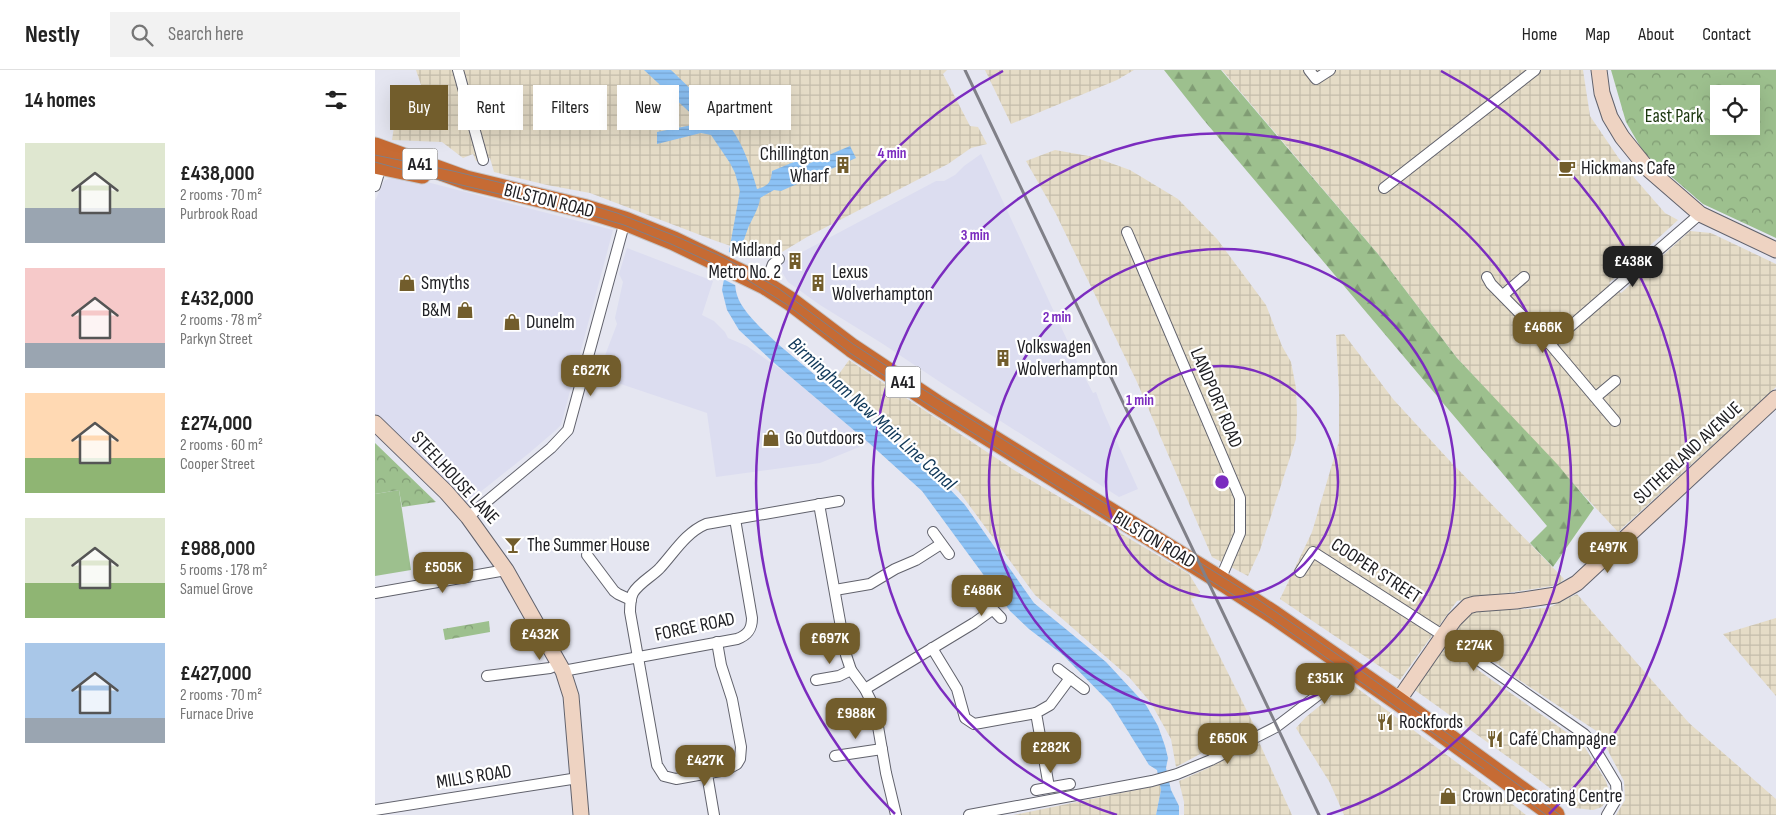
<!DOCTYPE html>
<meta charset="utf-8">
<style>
body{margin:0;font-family:"Sofia Sans Condensed",sans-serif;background:#f2f2f2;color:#222;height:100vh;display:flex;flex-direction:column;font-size:19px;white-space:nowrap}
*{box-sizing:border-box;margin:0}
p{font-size:16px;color:#767676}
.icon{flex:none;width:28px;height:28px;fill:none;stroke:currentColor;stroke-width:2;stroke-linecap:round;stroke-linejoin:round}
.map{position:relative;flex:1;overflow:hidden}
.side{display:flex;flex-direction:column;background:#fff;width:375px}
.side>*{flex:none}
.hud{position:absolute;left:15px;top:15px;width:475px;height:45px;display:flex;gap:10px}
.controls{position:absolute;left:1335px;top:15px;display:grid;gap:10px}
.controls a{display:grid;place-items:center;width:50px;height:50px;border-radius:0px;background:#fff;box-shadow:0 5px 20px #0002;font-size:25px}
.price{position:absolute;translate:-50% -42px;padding:0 11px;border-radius:10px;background:#725d2c;color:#fff;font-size:16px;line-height:32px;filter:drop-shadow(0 1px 2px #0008)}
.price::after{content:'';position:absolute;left:50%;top:30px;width:15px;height:11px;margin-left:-8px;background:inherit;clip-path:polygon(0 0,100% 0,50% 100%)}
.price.current{background:#222;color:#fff}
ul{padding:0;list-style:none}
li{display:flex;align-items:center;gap:15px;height:125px;padding:0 25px}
li span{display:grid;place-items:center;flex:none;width:140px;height:100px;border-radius:0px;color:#555}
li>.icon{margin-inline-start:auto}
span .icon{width:60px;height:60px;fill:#fffc;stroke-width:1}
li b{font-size:21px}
h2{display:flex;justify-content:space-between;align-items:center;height:60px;padding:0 25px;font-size:21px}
.pill{padding:0 18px;border-radius:0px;background:#fff;box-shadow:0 5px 20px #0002;font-size:18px;line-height:45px}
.pill.current{background:#725d2c;color:#fff}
header{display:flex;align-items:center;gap:30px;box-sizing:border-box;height:70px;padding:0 25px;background:#fff;border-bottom:1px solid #e0e0e0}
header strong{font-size:24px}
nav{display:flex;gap:28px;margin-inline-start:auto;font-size:18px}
.search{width:350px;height:45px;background:#f2f2f2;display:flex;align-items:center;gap:12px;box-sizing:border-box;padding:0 18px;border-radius:0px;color:#767676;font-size:19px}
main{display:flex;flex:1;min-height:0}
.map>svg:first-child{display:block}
.built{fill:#dcddf0}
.industrial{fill:url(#industrial-grid)}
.grass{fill:#9dc08e}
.forest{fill:url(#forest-firs)}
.park{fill:url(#park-crowns);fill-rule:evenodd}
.water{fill:url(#water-rules)}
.pier{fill:#e5e6f1}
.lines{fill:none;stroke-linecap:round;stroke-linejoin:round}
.street-casing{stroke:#61626c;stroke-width:12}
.secondary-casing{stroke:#61626c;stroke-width:17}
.highway-casing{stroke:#c5c5c6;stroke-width:21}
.street{stroke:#fff;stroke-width:10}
.secondary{stroke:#eed3c2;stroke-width:15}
.highway{stroke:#c66b34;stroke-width:19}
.tram{stroke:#808088;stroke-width:1}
.rail{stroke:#808088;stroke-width:3}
.ring{fill:none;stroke:#7b2cbf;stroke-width:2.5}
.labels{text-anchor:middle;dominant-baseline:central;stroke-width:4.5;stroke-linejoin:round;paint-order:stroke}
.shield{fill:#fff;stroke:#636366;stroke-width:1}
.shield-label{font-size:18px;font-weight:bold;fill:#202024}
.park-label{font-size:19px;fill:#1b360d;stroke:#fff}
.poi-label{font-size:19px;fill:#202024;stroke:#fff;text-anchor:start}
.street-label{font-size:19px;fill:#202024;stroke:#fff}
.water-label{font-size:20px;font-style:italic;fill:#0f3758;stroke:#fff}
.centre{fill:#7b2cbf;stroke:#fff;stroke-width:2.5}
.ring-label{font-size:15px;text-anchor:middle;font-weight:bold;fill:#7b2cbf;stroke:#fff;stroke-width:4.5;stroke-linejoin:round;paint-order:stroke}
</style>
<header>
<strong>Nestly</strong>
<div class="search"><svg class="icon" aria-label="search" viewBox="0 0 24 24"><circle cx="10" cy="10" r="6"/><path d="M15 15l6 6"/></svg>Search here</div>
<nav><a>Home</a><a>Map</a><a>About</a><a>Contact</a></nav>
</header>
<main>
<section class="side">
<h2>14 homes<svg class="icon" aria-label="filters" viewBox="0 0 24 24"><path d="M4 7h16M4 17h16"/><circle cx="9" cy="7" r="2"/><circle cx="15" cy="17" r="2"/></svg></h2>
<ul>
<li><span style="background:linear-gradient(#dfe7d0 65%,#9aa5b1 0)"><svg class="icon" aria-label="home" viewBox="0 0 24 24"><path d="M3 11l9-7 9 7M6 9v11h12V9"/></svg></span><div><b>£438,000</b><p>2 rooms · 70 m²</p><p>Purbrook Road</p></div></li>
<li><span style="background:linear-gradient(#f6c9c9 75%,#9aa5b1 0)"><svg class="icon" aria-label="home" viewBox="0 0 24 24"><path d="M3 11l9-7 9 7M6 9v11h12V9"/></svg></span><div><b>£432,000</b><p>2 rooms · 78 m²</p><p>Parkyn Street</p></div></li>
<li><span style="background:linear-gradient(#ffd9b3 65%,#8fb573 0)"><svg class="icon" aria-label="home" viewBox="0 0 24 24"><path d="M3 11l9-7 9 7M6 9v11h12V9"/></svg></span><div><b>£274,000</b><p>2 rooms · 60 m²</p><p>Cooper Street</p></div></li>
<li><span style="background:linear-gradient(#dfe7d0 65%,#8fb573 0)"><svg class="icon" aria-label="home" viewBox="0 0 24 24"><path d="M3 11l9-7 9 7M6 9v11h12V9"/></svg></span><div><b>£988,000</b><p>5 rooms · 178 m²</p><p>Samuel Grove</p></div></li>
<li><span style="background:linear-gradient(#a9c7e8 75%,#9aa5b1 0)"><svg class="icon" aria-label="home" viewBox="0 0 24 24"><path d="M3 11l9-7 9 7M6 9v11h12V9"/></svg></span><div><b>£427,000</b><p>2 rooms · 70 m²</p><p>Furnace Drive</p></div></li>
</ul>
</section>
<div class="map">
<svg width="1401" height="745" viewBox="0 0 1401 745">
<defs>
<pattern id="industrial-grid" width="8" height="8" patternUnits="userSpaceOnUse" patternTransform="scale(1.25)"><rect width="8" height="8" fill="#e5dcc7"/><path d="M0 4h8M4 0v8" fill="none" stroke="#c4bcab"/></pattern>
<pattern id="forest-firs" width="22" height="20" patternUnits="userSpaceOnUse" patternTransform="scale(1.25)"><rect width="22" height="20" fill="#9dc08e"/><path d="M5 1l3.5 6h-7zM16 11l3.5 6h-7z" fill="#809c74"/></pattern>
<pattern id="park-crowns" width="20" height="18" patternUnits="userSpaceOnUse" patternTransform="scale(1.25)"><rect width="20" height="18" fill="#9dc08e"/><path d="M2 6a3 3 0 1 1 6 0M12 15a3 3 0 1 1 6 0" fill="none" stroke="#809c74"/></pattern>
<pattern id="water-rules" width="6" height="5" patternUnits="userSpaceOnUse" patternTransform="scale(1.25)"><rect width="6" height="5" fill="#8cc2f5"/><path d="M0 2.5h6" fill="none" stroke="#78a6d2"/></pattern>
</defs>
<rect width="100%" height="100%" fill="#e5e6f1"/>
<g class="built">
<polygon points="606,84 706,300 718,323 721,322 728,341 763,419 744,427 568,314 508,274 445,235 413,212 404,197 406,193 431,180 561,111 569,111 580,105 589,96"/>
<polygon points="21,104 238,160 186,355 180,361 153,384 89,435 0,346 0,131 9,111"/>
<polygon points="252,178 338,211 327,245 339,251 350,262 353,268 372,276 411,303 494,373 445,393 341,407 332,343 225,307 226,296 242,254 240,248 248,212 244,204"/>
</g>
<g class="industrial">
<polygon points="41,0 572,0 568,4 595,56 603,57 612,74 596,78 573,94 432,167 402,185 389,187 341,171 215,123 172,115 119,102 115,88 101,91 98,84 88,88 67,72 17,70 22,36 50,27"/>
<polygon points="610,0 759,0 742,10 636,54"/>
<polygon points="847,0 1208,0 1215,46 1249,96 1290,143 1303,150 1234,213 1246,223 1315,161 1336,163 1401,194 1401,317 1243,462 1082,288 1003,184"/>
<polygon points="680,80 719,87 755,100 803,129 842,169 891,235 907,276 916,292 921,318 922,343 921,369 885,480 873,506 837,487 762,312 681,144 651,91"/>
<polygon points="969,264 1018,329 1074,390 1189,509 1183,515 1082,531 1025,610 905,529 937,462 964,371 964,323 961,265"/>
<polygon points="474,290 639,400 814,504 825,522 821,527 816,529 879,655 801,697 796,669 776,633 754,607 660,525 586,424 564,401 459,311"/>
<polygon points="1202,524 1314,653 1401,729 1401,745 1241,745 1250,730 1249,711 1223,662 1141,608 1079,561 1091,546 1101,541 1173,538"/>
<polygon points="1401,548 1401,626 1348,564"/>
<polygon points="1065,581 1078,581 1114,608 1207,673 1231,711 1235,724 1227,737 1218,740 1200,738 1158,705 1037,618"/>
<polygon points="974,612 1136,733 1151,745 969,745 955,713 921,658 931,647"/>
<polygon points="884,672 917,745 809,745 809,732 804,711 831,699"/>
<polygon points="785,715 786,720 781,745 638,745"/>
</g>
<polygon class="grass" points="24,420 36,500 0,506 0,424"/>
<polygon class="forest" points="789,0 846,0 1003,184 1082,288 1182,394 1219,438 1178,497 1155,473 1172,456 827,48"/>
<g class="park">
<path d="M1236 0H1401V168L1328 134 1269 83 1251 52ZM1344 24H1376V56H1344Z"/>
<polygon points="0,373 61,432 27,437 24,420 0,424"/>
<polygon points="114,551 115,562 70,570 68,559"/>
</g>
<path class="water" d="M269 0H296L356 58C369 76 376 98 382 119 393 116 396 113 397 101L426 89 430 95 475 76 481 88 406 121 399 120 385 128C385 137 375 152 372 161 366 178 356 206 362 225 367 242 391 263 404 275L565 409 590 435 659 533 731 592 771 635 783 656 790 676 793 688 791 698 796 720 804 736V745H781L786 720 782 700 774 695 736 634 688 585 654 559 635 541 547 421 494 373 397 291 364 260 352 240 347 220 365 121 360 103 355 93 336 65 326 63 282 74V62L317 55 321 53 323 50Z"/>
<polygon class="pier" points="352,181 366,188 362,216 346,208"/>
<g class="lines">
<g class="street-casing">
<g id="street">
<polyline points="83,0 108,90"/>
<polyline points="934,0 941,9 955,0"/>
<polyline points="0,116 6,96"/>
<polyline points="1009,118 1160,0"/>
<polyline points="752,162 865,428 865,463 845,510"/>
<polyline points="1112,207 1116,214 1175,274 1240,351"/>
<polyline points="390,215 398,194 404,189"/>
<polyline points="1128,225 1149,207"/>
<polyline points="1175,274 1325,144"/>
<polyline points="1221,327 1240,311"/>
<polyline points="444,434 471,585 476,600 490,619 500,639 511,703 521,745"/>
<polyline points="93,447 176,378 193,360 250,151"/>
<polyline points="558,462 574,484"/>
<polyline points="212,485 239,521 243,524 256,530"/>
<polyline points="925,502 938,482 1069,566 1209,664 1214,669 1241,714 1242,728 1232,745"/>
<polyline points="460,520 495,514 520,499 541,490 566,474"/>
<polyline points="0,523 131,500"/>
<polyline points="607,528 626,548"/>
<path d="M342 572 346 595 357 629 366 677 365 689 362 694 351 700 301 709 289 706 282 695 255 542C255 535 255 529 258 523 264 513 276 507 284 499 299 483 310 463 331 454L464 431"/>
<polyline points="557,578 582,619 590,648 599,654 605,653 661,643"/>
<polyline points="683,599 709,619"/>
<path d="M188 601 362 569C373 565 377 559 377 548L360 449"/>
<polyline points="112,606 175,598 184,594"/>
<polyline points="441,610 464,606 476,600"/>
<polyline points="490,619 599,553 617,540"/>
<polyline points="460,686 507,679"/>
<polyline points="332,704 339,745"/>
<polyline points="674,717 661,643 675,635 695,608"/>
<polyline points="661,720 695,714"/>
<polyline points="0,740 203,708"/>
<polyline points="594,745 777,711 802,704 836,690 901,657 976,600"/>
</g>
</g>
<g class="secondary-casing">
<g id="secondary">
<polyline points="1224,0 1227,23 1235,47 1247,67 1272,98 1325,144 1401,180"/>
<polyline points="0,353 71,422 93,447 131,500 188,601 196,626 206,745"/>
<polyline points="1023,631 1079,550 1093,536 1100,534 1141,531 1181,525 1202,513 1401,328"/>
</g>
</g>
<g class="highway-casing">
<g id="highway">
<polyline points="0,77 91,110 211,139 250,151 299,171 390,215 415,231 477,278 561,334 845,510 899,545 1023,631 1180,745"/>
<polyline points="0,94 47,104"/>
</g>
</g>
<use href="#street" class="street"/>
<use href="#secondary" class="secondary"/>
<use href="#highway" class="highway"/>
<g class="tram">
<polyline points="0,85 78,101 213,134 242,143 298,165 348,187 403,218 478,274 530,308 875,524 989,603 1185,745"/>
<polyline points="0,92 65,110 222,147 249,155 296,174 371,209 411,234 475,283 543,328 702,429 888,543 1109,699"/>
<polyline points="1149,728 1171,745"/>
</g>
<polyline class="rail" points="590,0 944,745"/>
</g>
<g class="ring">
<circle cx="847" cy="412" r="116"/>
<circle cx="847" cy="412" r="233"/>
<path d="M742 745A349 349 0 1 1 952 745"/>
<path d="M520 744A466 466 0 0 1 628 1M1066 1A466 466 0 0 1 1174 744"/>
</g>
<defs>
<g id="building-bare" transform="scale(1.35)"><path d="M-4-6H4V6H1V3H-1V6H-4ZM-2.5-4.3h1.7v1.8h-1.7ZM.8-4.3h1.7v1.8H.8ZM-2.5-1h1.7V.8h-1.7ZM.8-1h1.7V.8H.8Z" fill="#725d2c" stroke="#fff" stroke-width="2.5" paint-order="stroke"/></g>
<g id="cafe-bare" transform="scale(1.35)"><path d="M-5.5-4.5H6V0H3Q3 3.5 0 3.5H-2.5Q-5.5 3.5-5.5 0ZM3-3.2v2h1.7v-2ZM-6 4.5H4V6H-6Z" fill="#725d2c" stroke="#fff" stroke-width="2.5" paint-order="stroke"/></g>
<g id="shop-bare" transform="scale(1.35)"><path d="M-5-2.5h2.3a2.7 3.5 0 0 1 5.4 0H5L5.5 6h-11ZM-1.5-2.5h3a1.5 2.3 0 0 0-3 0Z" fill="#725d2c" stroke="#fff" stroke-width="2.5" paint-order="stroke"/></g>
<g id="bar-bare" transform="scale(1.35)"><path d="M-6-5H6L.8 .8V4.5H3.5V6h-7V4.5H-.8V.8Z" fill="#725d2c" stroke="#fff" stroke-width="2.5" paint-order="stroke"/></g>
<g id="restaurant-bare" transform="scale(1.35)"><path d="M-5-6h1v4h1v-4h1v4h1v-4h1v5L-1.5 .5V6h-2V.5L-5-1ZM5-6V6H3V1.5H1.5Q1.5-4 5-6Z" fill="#725d2c" stroke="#fff" stroke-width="2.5" paint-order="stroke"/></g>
</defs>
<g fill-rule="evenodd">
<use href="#building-bare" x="468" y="95"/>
<use href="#cafe-bare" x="1192" y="98"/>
<use href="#building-bare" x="420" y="191"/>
<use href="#shop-bare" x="32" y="213"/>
<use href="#building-bare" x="443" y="213"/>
<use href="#shop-bare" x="90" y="240"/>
<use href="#shop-bare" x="137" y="252"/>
<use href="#building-bare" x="628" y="288"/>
<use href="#shop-bare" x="396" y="368"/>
<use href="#bar-bare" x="138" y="475"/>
<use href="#restaurant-bare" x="1010" y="652"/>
<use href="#restaurant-bare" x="1120" y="669"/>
<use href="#shop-bare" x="1073" y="726"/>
</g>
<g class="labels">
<g class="shield">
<rect x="27.5" y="78.5" width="35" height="31" rx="4"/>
<rect x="510.5" y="296.5" width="35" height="31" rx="4"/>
</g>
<g class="shield-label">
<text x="45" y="94">A41</text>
<text x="528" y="312">A41</text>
</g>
<g class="park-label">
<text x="1299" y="46">East Park</text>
</g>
<g class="poi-label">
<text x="454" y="84" text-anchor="end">Chillington<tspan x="454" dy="22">Wharf</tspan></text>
<text x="1206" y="98">Hickmans Cafe</text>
<text x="406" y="180" text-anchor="end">Midland<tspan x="406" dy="22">Metro No. 2</tspan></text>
<text x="457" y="202">Lexus<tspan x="457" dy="22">Wolverhampton</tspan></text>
<text x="46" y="213">Smyths</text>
<text x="76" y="240" text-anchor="end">B&amp;M</text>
<text x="151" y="252">Dunelm</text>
<text x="642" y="277">Volkswagen<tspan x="642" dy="22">Wolverhampton</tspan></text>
<text x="410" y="368">Go Outdoors</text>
<text x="152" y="475">The Summer House</text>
<text x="1024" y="652">Rockfords</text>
<text x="1134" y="669">Café Champagne</text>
<text x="1087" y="726">Crown Decorating Centre</text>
</g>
<g class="street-label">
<text transform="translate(174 131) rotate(14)">BILSTON ROAD</text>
<text transform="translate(841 328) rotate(67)">LANDPORT ROAD</text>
<text transform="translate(1313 383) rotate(-43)">SUTHERLAND AVENUE</text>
<text transform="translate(80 408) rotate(47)">STEELHOUSE LANE</text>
<text transform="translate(779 470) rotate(31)">BILSTON ROAD</text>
<text transform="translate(1001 501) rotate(33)">COOPER STREET</text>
<text transform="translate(320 557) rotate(-12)">FORGE ROAD</text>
<text transform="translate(99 707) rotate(-9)">MILLS ROAD</text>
</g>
<g class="water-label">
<text transform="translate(497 344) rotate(42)">Birmingham New Main Line Canal</text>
</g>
</g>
<circle cx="847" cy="412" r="8" class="centre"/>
<g class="ring-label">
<text x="517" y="88">4 min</text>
<text x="600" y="170">3 min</text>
<text x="682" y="252">2 min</text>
<text x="765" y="335">1 min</text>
</g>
</svg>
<div class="controls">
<a><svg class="icon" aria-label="locate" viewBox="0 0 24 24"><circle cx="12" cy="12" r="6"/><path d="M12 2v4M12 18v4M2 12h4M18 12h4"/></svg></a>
</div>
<b class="price current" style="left:1258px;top:218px">£438K</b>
<b class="price" style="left:1168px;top:284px">£466K</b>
<b class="price" style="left:216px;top:327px">£627K</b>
<b class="price" style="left:1233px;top:504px">£497K</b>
<b class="price" style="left:68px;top:524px">£505K</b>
<b class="price" style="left:607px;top:547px">£486K</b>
<b class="price" style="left:165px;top:591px">£432K</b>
<b class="price" style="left:455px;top:595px">£697K</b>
<b class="price" style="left:1099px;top:602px">£274K</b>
<b class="price" style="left:950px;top:635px">£351K</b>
<b class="price" style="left:481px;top:670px">£988K</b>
<b class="price" style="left:853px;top:695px">£650K</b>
<b class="price" style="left:676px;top:704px">£282K</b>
<b class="price" style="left:330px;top:717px">£427K</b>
<div class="hud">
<a class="pill current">Buy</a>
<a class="pill">Rent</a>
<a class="pill">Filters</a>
<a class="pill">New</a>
<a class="pill">Apartment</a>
</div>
</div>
</main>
